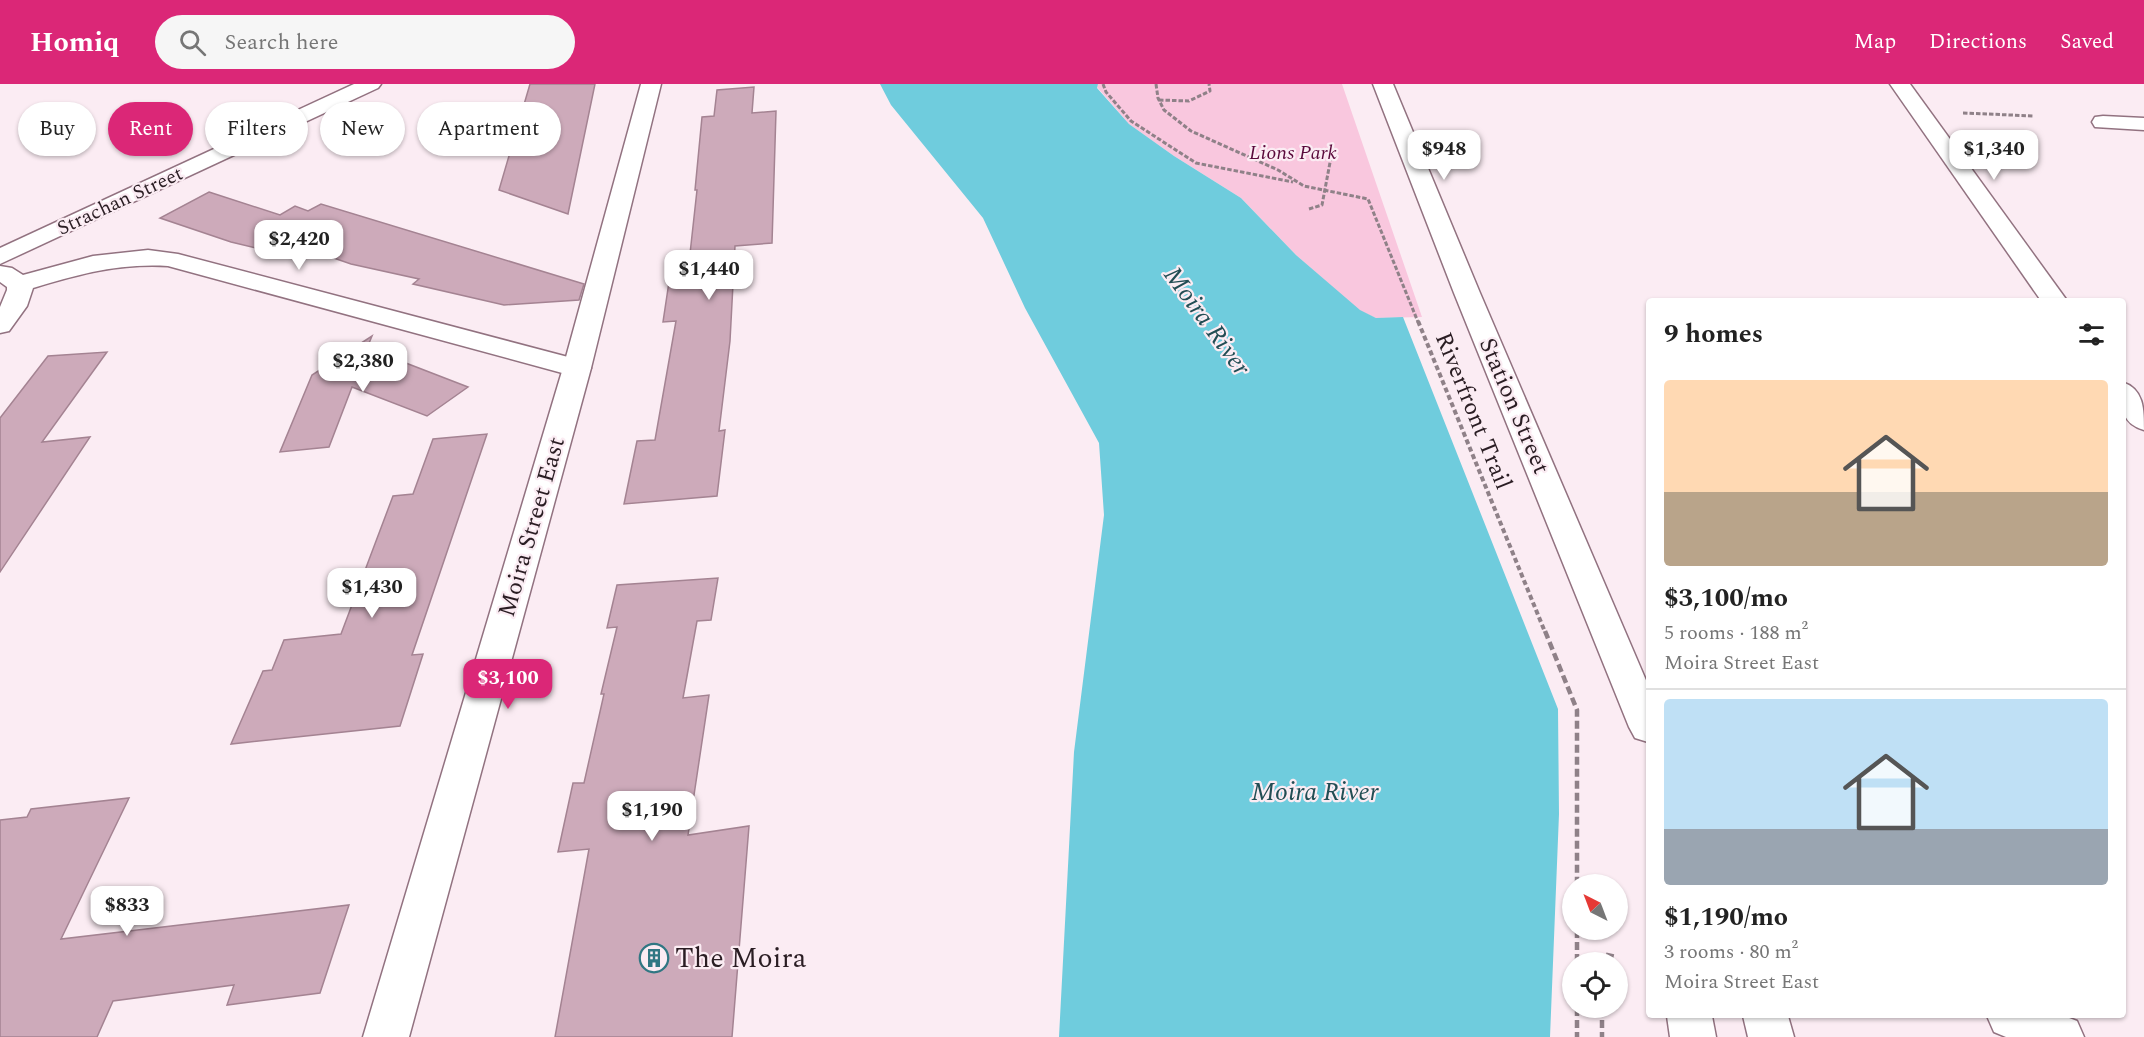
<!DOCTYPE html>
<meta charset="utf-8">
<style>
body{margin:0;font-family:Spectral,serif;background:#f6f6f6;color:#222;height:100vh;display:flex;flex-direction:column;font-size:22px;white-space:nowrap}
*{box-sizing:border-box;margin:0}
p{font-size:20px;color:#767676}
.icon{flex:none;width:33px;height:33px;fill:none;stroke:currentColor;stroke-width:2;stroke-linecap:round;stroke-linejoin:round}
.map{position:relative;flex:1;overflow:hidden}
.details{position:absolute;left:1646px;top:214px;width:480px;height:720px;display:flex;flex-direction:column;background:#fff;border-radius:6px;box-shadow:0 2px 4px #0004}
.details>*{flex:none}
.top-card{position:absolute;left:18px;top:18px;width:570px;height:54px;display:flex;gap:12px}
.needle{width:39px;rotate:318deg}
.controls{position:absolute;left:1562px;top:790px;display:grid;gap:12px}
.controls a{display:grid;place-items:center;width:66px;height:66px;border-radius:50%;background:#fff;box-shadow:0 2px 4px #0004;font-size:30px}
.price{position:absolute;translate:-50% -51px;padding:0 14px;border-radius:12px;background:#fff;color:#222;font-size:20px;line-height:39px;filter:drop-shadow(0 2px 3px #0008)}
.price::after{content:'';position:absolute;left:50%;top:36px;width:18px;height:14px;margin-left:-9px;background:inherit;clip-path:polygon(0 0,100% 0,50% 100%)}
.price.active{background:#db2777;color:#fff}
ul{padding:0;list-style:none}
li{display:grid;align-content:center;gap:12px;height:318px;padding:0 18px}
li+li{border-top:2px solid #e0e0e0}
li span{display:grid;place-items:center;height:186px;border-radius:6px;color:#555}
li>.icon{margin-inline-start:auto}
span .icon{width:108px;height:108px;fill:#fffc;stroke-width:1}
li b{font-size:26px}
h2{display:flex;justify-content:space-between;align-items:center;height:72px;padding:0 18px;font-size:26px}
.tag{padding:0 21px;border-radius:27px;background:#fff;box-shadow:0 2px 4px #0004;font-size:21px;line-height:54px}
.tag.active{background:#db2777;color:#fff}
header{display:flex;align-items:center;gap:36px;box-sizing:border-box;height:84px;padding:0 30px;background:#db2777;color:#fff}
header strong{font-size:28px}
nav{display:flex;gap:33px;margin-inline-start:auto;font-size:21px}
.search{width:420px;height:54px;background:#f6f6f6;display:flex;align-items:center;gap:15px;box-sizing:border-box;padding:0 21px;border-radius:33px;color:#767676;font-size:22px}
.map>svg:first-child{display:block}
.green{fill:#f9c7de}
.water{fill:#6fccdd}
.building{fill:#cdaaba;stroke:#a48392;stroke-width:1.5}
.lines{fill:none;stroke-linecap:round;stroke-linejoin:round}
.minor-casing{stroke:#927280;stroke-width:3}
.tertiary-casing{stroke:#927280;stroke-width:3}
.secondary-casing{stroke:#927280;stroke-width:3}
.path-far2{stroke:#8f8188;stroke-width:3;stroke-dasharray:4.5 2;stroke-linecap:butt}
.path-far1{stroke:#8f8188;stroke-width:4;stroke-dasharray:5 3;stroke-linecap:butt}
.path{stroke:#8f8188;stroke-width:4.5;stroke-dasharray:8 4;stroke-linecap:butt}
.minor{fill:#fff;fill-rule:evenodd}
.tertiary{fill:#fff;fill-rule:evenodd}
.secondary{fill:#fff;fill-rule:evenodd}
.labels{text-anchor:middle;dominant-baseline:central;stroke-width:4.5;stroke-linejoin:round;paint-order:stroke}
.far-park-label{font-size:20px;font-style:italic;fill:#5a093b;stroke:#fbecf3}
.far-street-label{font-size:20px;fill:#2a1d23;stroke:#fbecf3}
.street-label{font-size:24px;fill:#2a1d23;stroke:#fbecf3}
.water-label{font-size:26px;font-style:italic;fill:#224d54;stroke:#fbecf3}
.near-poi-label{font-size:28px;fill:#2a1d23;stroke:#fbecf3;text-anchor:start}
</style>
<header>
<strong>Homiq</strong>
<div class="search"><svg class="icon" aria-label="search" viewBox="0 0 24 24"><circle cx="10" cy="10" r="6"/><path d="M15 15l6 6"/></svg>Search here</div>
<nav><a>Map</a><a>Directions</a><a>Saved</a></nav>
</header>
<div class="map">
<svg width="2144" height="953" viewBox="0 0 2144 953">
<rect width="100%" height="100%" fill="#fbecf3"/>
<polygon class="green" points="1098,0 1342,0 1422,233 1376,234 1360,227 1296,171 1241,114 1174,72 1129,40 1097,3"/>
<polygon class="water" points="880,0 1098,0 1097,4 1129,40 1174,72 1241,114 1296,171 1360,226 1376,234 1403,233 1558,625 1559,730 1550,953 1059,953 1074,668 1104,431 1099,359 1025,224 983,134 891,21"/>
<g class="building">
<polygon points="530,0 595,0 568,130 499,106"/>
<polygon points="754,3 752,29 776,27 772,159 735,162 730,257 719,347 725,346 717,412 624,420 637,357 655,356 676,237 663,238 669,198 687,197 697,106 695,106 702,33 714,32 717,6"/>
<polygon points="209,108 280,131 295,122 308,127 321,120 584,200 579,216 504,221 413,200 419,195 351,180 296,161 281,170 231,158 160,134"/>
<polygon points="372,252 367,264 468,303 427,332 352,303 329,363 280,368 312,291"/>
<polygon points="107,268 42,358 90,353 0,488 0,334 48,272"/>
<polygon points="487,350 412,571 423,570 400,642 231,660 263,587 272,586 284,556 341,550 393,412 413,410 433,355"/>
<polygon points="718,494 711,536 697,537 683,614 709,611 688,751 749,742 732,953 555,953 589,765 558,768 573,699 584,699 604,610 601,610 617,543 607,544 617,501"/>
<polygon points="129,714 61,855 349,821 320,909 227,921 234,901 113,917 97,953 0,953 0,736 27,733 31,725"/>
</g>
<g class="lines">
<g class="minor-casing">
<g id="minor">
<polygon points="354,0 381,0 378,4 0,180 0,164"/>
<polygon points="1890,0 1910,0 2068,218 2042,218"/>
<polygon points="2103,32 2144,34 2144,46 2095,43 2092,38 2095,33"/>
<path d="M148 166 178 170 587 278 591 284 587 290 577 293 168 182C120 179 79 190 33 204L27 222 9 247 0 249V223L7 206V203L0 198V182L12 184 23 191 93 172Z"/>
<path d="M2122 298C2144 305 2144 325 2144 346 2119 339 2122 320 2122 298Z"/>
</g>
</g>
<g class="tertiary-casing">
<g id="tertiary">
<polygon points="641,0 661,0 591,284 409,953 363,953 563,284"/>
<polygon points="1987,932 2064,932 2077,937 2084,953 2006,953 1994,948"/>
</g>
</g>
<g class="secondary-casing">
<g id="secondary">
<polygon points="1373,0 1393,0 1480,209 1648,601 1648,658 1635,654 1629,643 1454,209"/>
<polygon points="1667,932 1712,932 1716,953 1670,953"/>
<polygon points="1743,932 1788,932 1794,953 1748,953"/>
</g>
</g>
<g class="path-far2">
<polyline points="1103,0 1106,8 1131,37 1196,79 1293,98"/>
<polyline points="1156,0 1158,14 1164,26 1191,47 1278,86 1304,102 1368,115 1418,238"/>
<polyline points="1159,16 1189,17 1210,7 1209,0"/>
<polyline points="1963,29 2034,32"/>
<polyline points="1309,125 1322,121 1332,68"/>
</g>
<polyline class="path-far1" points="1418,237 1545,548"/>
<g class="path">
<polyline points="1545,547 1577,626 1577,801"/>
<polyline points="1577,846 1577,879"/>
<polyline points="1603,879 1603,870 1616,873"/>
<polyline points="1577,924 1577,953"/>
<polyline points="1602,924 1602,953"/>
</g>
<use href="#minor" class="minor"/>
<use href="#tertiary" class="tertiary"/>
<use href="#secondary" class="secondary"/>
</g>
<defs>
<g id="building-ring" transform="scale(1.5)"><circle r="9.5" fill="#fbecf3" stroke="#307783" stroke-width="1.5"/><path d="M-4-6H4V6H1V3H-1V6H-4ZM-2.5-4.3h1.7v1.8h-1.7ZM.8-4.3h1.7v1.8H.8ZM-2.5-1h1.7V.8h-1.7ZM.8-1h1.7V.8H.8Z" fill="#307783"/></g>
</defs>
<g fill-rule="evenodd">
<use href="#building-ring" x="654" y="874"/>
</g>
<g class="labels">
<g class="far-park-label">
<text x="1293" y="69">Lions Park</text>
</g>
<g class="far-street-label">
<text transform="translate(120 117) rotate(-25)">Strachan Street</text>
</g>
<g class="street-label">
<text transform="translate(1514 322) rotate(67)">Station Street</text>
<text transform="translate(1473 327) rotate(68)">Riverfront Trail</text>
<text transform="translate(532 443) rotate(-74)">Moira Street East</text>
</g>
<g class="water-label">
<text transform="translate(1207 237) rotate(54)">Moira River</text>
<text x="1315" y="708">Moira River</text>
</g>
<g class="near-poi-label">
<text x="675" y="874">The Moira</text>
</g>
</g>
</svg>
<div class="controls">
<a><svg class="needle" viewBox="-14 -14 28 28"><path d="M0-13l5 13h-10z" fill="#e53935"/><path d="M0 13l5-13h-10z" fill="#767676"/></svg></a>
<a><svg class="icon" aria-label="locate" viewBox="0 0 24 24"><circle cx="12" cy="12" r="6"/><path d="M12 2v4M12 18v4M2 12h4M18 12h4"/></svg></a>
</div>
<b class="price" style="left:1444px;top:97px">$948</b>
<b class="price" style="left:1994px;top:97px">$1,340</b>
<b class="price" style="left:299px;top:187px">$2,420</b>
<b class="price" style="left:709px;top:217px">$1,440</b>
<b class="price" style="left:363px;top:309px">$2,380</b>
<b class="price" style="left:372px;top:535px">$1,430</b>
<b class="price active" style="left:508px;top:626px">$3,100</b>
<b class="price" style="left:652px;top:758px">$1,190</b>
<b class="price" style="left:127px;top:853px">$833</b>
<div class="top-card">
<a class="tag">Buy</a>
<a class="tag active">Rent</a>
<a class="tag">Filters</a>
<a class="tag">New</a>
<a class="tag">Apartment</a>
</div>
<section class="details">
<h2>9 homes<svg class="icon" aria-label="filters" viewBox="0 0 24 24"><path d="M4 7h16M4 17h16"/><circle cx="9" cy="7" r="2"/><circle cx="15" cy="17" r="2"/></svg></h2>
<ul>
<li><span style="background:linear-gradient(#ffd9b3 60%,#b9a48a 0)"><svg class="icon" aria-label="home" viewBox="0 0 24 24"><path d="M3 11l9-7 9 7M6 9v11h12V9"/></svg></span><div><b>$3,100/mo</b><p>5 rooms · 188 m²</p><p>Moira Street East</p></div></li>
<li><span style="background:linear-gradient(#bfe0f5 70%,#9aa5b1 0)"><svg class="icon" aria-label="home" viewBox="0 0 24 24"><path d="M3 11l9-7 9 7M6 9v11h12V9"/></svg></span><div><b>$1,190/mo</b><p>3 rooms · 80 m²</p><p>Moira Street East</p></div></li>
</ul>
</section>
</div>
